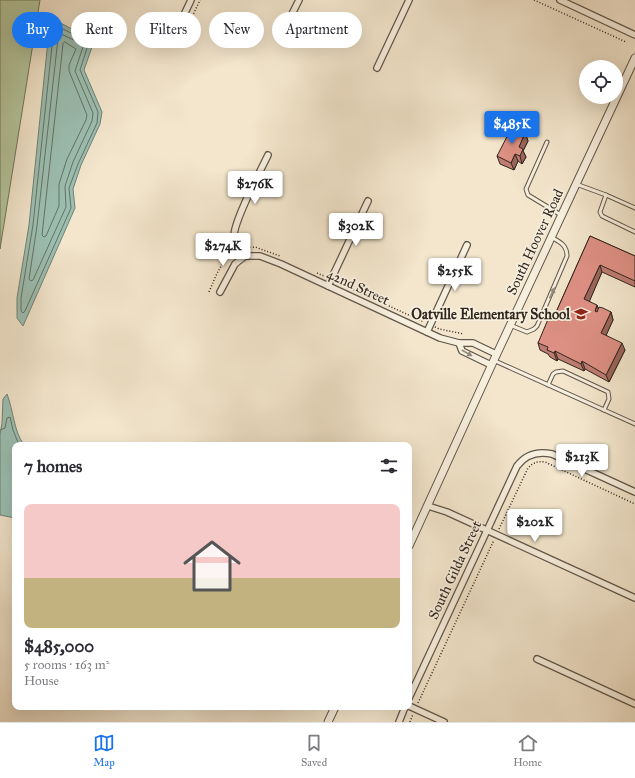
<!DOCTYPE html>
<meta charset="utf-8">
<style>
body{margin:0;font-family:"IM FELL Great Primer",serif;background:#f7f7f7;color:#2b2b33;height:100vh;display:flex;flex-direction:column;font-size:15px;white-space:nowrap}
*{box-sizing:border-box;margin:0}
p{font-size:13px;color:#7c7c81}
.icon{flex:none;width:22px;height:22px;fill:none;stroke:currentColor;stroke-width:2;stroke-linecap:round;stroke-linejoin:round}
.map{position:relative;flex:1;overflow:hidden}
.side{position:absolute;left:12px;top:442px;width:400px;height:268px;display:flex;flex-direction:column;background:#fff;border-radius:8px;box-shadow:0 4px 16px #0002}
.side>*{flex:none}
.hud{position:absolute;left:12px;top:12px;width:400px;height:36px;display:flex;gap:8px}
.controls{position:absolute;left:579px;top:60px;display:grid;gap:8px}
.controls a{display:grid;place-items:center;width:44px;height:44px;border-radius:50%;background:#fff;box-shadow:0 4px 16px #0002;font-size:20px}
.price{position:absolute;translate:-50% -34px;padding:0 9px;border-radius:4px;background:#fff;color:#222;font-size:13px;line-height:26px;filter:drop-shadow(0 1px 2px #0008)}
.price::after{content:'';position:absolute;left:50%;top:24px;width:12px;height:9px;margin-left:-6px;background:inherit;clip-path:polygon(0 0,100% 0,50% 100%)}
.price.current{background:#1a73e8;color:#fff}
ul{padding:0;list-style:none}
li{display:grid;align-content:center;gap:8px;height:212px;padding:0 12px}
li span{display:grid;place-items:center;height:124px;border-radius:8px;color:#555}
li>.icon{margin-inline-start:auto}
span .icon{width:72px;height:72px;fill:#fffc;stroke-width:1}
li b{font-size:17px}
h2{display:flex;justify-content:space-between;align-items:center;height:48px;padding:0 12px;font-size:17px}
.pill{padding:0 14px;border-radius:18px;background:#fff;box-shadow:0 4px 16px #0002;font-size:14px;line-height:36px}
.pill.current{background:#1a73e8;color:#fff}
.dock{display:flex;justify-content:space-around;align-items:center;height:56px;border-top:1px solid #e1e1e2;background:#fff;font-size:11px;color:#7c7c81}
.dock a{display:grid;justify-items:center;gap:2px}
.dock .current{color:#1a73e8}
.map>svg:first-child{display:block}
.green{fill:#b5c69d;stroke:#72765e}
.water{fill:#9cc0b3;stroke:#718277}
.lines{fill:none;stroke-linecap:round;stroke-linejoin:round}
.shore{stroke:#667368;stroke-width:1}
.service-casing{stroke:#61564a;stroke-width:5}
.minor-casing{stroke:#61564a;stroke-width:8}
.tertiary-casing{stroke:#61564a;stroke-width:9}
.path{stroke:#30261e;stroke-width:1.5;stroke-dasharray:1 2;stroke-linecap:butt}
.service{stroke:#f7efde;stroke-width:3}
.minor{stroke:#f7efde;stroke-width:5.5}
.tertiary{stroke:#f7efde;stroke-width:7}
.wall{fill:#bf7c72;stroke:#30261e}
.shaded-wall{fill:#9b655c;stroke:#30261e}
.building{fill:#de9084;stroke:#30261e}
.oneway{fill:#948a7e}
.labels{text-anchor:middle;dominant-baseline:central;stroke-width:3.5;stroke-linejoin:round;paint-order:stroke}
.street-label{font-size:14px;fill:#30261e;stroke:#f7efde}
.poi-label{font-size:14px;font-weight:bold;fill:#30261e;stroke:#f7efde;text-anchor:end}
</style>
<div class="map">
<svg width="635" height="722" viewBox="0 0 635 722">
<rect width="100%" height="100%" fill="#f3e6cd"/>
<filter id="stains"><feTurbulence type="fractalNoise" baseFrequency=".005" numOctaves="4"/><feColorMatrix values="0 0 0 0 .2 0 0 0 0 .09 0 0 0 0 .02 0 0 0 .5 -.17"/></filter>
<radialGradient id="worn" r=".72"><stop offset=".6" stop-color="#630" stop-opacity="0"/><stop offset="1" stop-color="#630" stop-opacity=".3"/></radialGradient>
<polygon class="green" points="0,0 40,0 0,249"/>
<g class="water">
<polygon points="50,21 57,21 83,35 93,44 84,70 102,112 100,124 81,165 73,189 75,208 23,326 17,318 17,298 29,225"/>
<path d="M7 394C13 409 14 432 24 445H15V518L0 515V435L2 423 3 399Z"/>
</g>
<g class="lines">
<g class="shore">
<polygon points="55,25 81,38 88,45 80,70 98,112 97,123 78,164 69,188 71,208 25,311 23,313 21,311 21,298 33,225 54,27"/>
<polygon points="59,33 78,42 83,47 75,71 93,113 92,121 73,162 65,186 66,207 33,280 31,281 29,279 37,226"/>
<polygon points="65,42 76,49 69,65 69,71 87,115 86,120 67,159 59,184 59,206 46,236 44,237 42,235 63,44"/>
<polyline points="0,430 5,428 7,418 10,417 13,430 19,445"/>
</g>
<g class="service-casing">
<g id="service">
<polyline points="547,142 526,189 528,195 561,215"/>
<polyline points="576,184 606,195 635,208"/>
<polyline points="606,195 600,212 602,216 635,232"/>
<path d="M510 325 527 332 534 329 537 326 567 256C567 245 560 242 551 237"/>
<polyline points="493,360 635,424"/>
<polyline points="548,385 553,374 556,372 563,371 608,392 609,399 604,410"/>
</g>
</g>
<g class="minor-casing">
<g id="minor">
<polyline points="560,0 635,35"/>
<polyline points="286,26 299,0"/>
<polyline points="174,36 191,0"/>
<polyline points="377,68 409,0"/>
<polyline points="245,256 260,256 281,264 440,338 459,343"/>
<path d="M245 256C240 251 235 245 234 237 233 222 260 172 268 155"/>
<polyline points="328,286 368,201"/>
<polyline points="220,292 235,264 245,256"/>
<polyline points="427,332 467,245"/>
<polyline points="491,365 462,351 459,343 473,343 496,354"/>
<polyline points="428,506 447,512 635,598"/>
<polyline points="537,659 635,704"/>
<path d="M409 698 517 466C526 454 538 451 552 454L635 492"/>
<polyline points="409,706 444,722"/>
<polyline points="399,722 405,707"/>
</g>
</g>
<g class="tertiary-casing">
<g id="tertiary">
<polyline points="409,546 493,362 635,58"/>
<polyline points="328,722 335,707"/>
</g>
</g>
<g class="path">
<polyline points="534,0 626,42"/>
<polyline points="181,41 200,0"/>
<polyline points="244,248 255,247 280,256"/>
<polyline points="317,273 326,277"/>
<polyline points="337,282 424,322"/>
<path d="M209 292C216 276 219 264 234 253"/>
<polyline points="435,327 439,329 464,334"/>
<path d="M499 529 528 468C533 463 537 461 545 462L635 504"/>
<polyline points="418,703 494,540"/>
<polyline points="410,722 413,714"/>
</g>
<use href="#service" class="service"/>
<use href="#minor" class="minor"/>
<use href="#tertiary" class="tertiary"/>
</g>
<g class="wall">
<polygon points="525,133 528,141 523,151 526,157 522,164 518,161 514,170 500,164 497,156"/>
<polygon points="590,236 635,256 635,287 602,272 589,301 599,309 611,312 613,320 606,335 625,350 609,382 585,369 584,371 558,359 557,361 550,357 548,354 540,350 538,343 553,319"/>
</g>
<g class="shaded-wall">
<polygon points="525,133 528,141 523,151 526,157 522,164 520,156 519,147"/>
<polygon points="515,154 518,161 514,170 511,163"/>
<polygon points="600,265 602,272 587,307 584,299"/>
<polygon points="597,305 600,313 595,311"/>
<polygon points="611,312 613,320 604,340 601,333"/>
<polygon points="622,343 625,350 609,382 606,375"/>
<polygon points="555,351 558,359 557,361 554,353"/>
<polygon points="582,361 585,369 584,371 581,364"/>
</g>
<g class="building">
<polygon points="512,127 525,133 519,147 523,149 520,156 515,154 511,163 497,156"/>
<polygon points="590,236 635,256 635,281 600,265 584,299 597,305 595,311 597,312 599,307 603,308 611,312 601,333 622,343 606,375 582,361 581,364 555,351 554,353 547,350 548,347 538,343 549,317 553,319"/>
</g>
<defs><path id="oneway-solid" d="M-6-.8H1V-3.2L6.5 0L1 3.2V.8H-6Z"/></defs>
<g class="oneway">
<use href="#oneway-solid" transform="translate(552 293) rotate(-65)"/>
<use href="#oneway-solid" transform="translate(467 353) rotate(30)"/>
</g>
<defs>
<g id="school-bare" transform="scale(1.08)"><path d="M0-5L7-2L0 1L-7-2ZM-4 1L0 2.5L4 1V4Q0 6-4 4Z" fill="#8f2418" stroke="#f7efde" stroke-width="2.5" paint-order="stroke"/></g>
</defs>
<g fill-rule="evenodd">
<use href="#school-bare" x="581" y="314"/>
</g>
<g class="labels">
<g class="street-label">
<text transform="translate(535 242) rotate(-65)">South Hoover Road</text>
<text transform="translate(358 287) rotate(25)">42nd Street</text>
<text transform="translate(455 570) rotate(-65)">South Gilda Street</text>
</g>
<g class="poi-label">
<text x="570" y="314">Oatville Elementary School</text>
</g>
</g>
<rect width="100%" height="100%" filter="url(#stains)"/>
<rect width="100%" height="100%" fill="url(#worn)"/>
</svg>
<div class="controls">
<a><svg class="icon" aria-label="locate" viewBox="0 0 24 24"><circle cx="12" cy="12" r="6"/><path d="M12 2v4M12 18v4M2 12h4M18 12h4"/></svg></a>
</div>
<b class="price current" style="left:512px;top:145px">$485K</b>
<b class="price" style="left:255px;top:205px">$276K</b>
<b class="price" style="left:356px;top:247px">$302K</b>
<b class="price" style="left:223px;top:267px">$274K</b>
<b class="price" style="left:455px;top:292px">$255K</b>
<b class="price" style="left:582px;top:478px">$213K</b>
<b class="price" style="left:535px;top:543px">$202K</b>
<div class="hud">
<a class="pill current">Buy</a>
<a class="pill">Rent</a>
<a class="pill">Filters</a>
<a class="pill">New</a>
<a class="pill">Apartment</a>
</div>
<section class="side">
<h2>7 homes<svg class="icon" aria-label="filters" viewBox="0 0 24 24"><path d="M4 7h16M4 17h16"/><circle cx="9" cy="7" r="2"/><circle cx="15" cy="17" r="2"/></svg></h2>
<ul>
<li><span style="background:linear-gradient(#f6c9c9 60%,#c2b280 0)"><svg class="icon" aria-label="home" viewBox="0 0 24 24"><path d="M3 11l9-7 9 7M6 9v11h12V9"/></svg></span><div><b>$485,000</b><p>5 rooms · 163 m²</p><p>House</p></div></li>
</ul>
</section>
</div>
<nav class="dock">
<a class="current"><svg class="icon" aria-label="map" viewBox="0 0 24 24"><path d="M3 6l6-2 6 2 6-2v14l-6 2-6-2-6 2zM9 4v14M15 6v14"/></svg>Map</a>
<a><svg class="icon" aria-label="saved" viewBox="0 0 24 24"><path d="M7 4h10v16l-5-4-5 4z"/></svg>Saved</a>
<a><svg class="icon" aria-label="home" viewBox="0 0 24 24"><path d="M3 11l9-7 9 7M6 9v11h12V9"/></svg>Home</a>
</nav>
